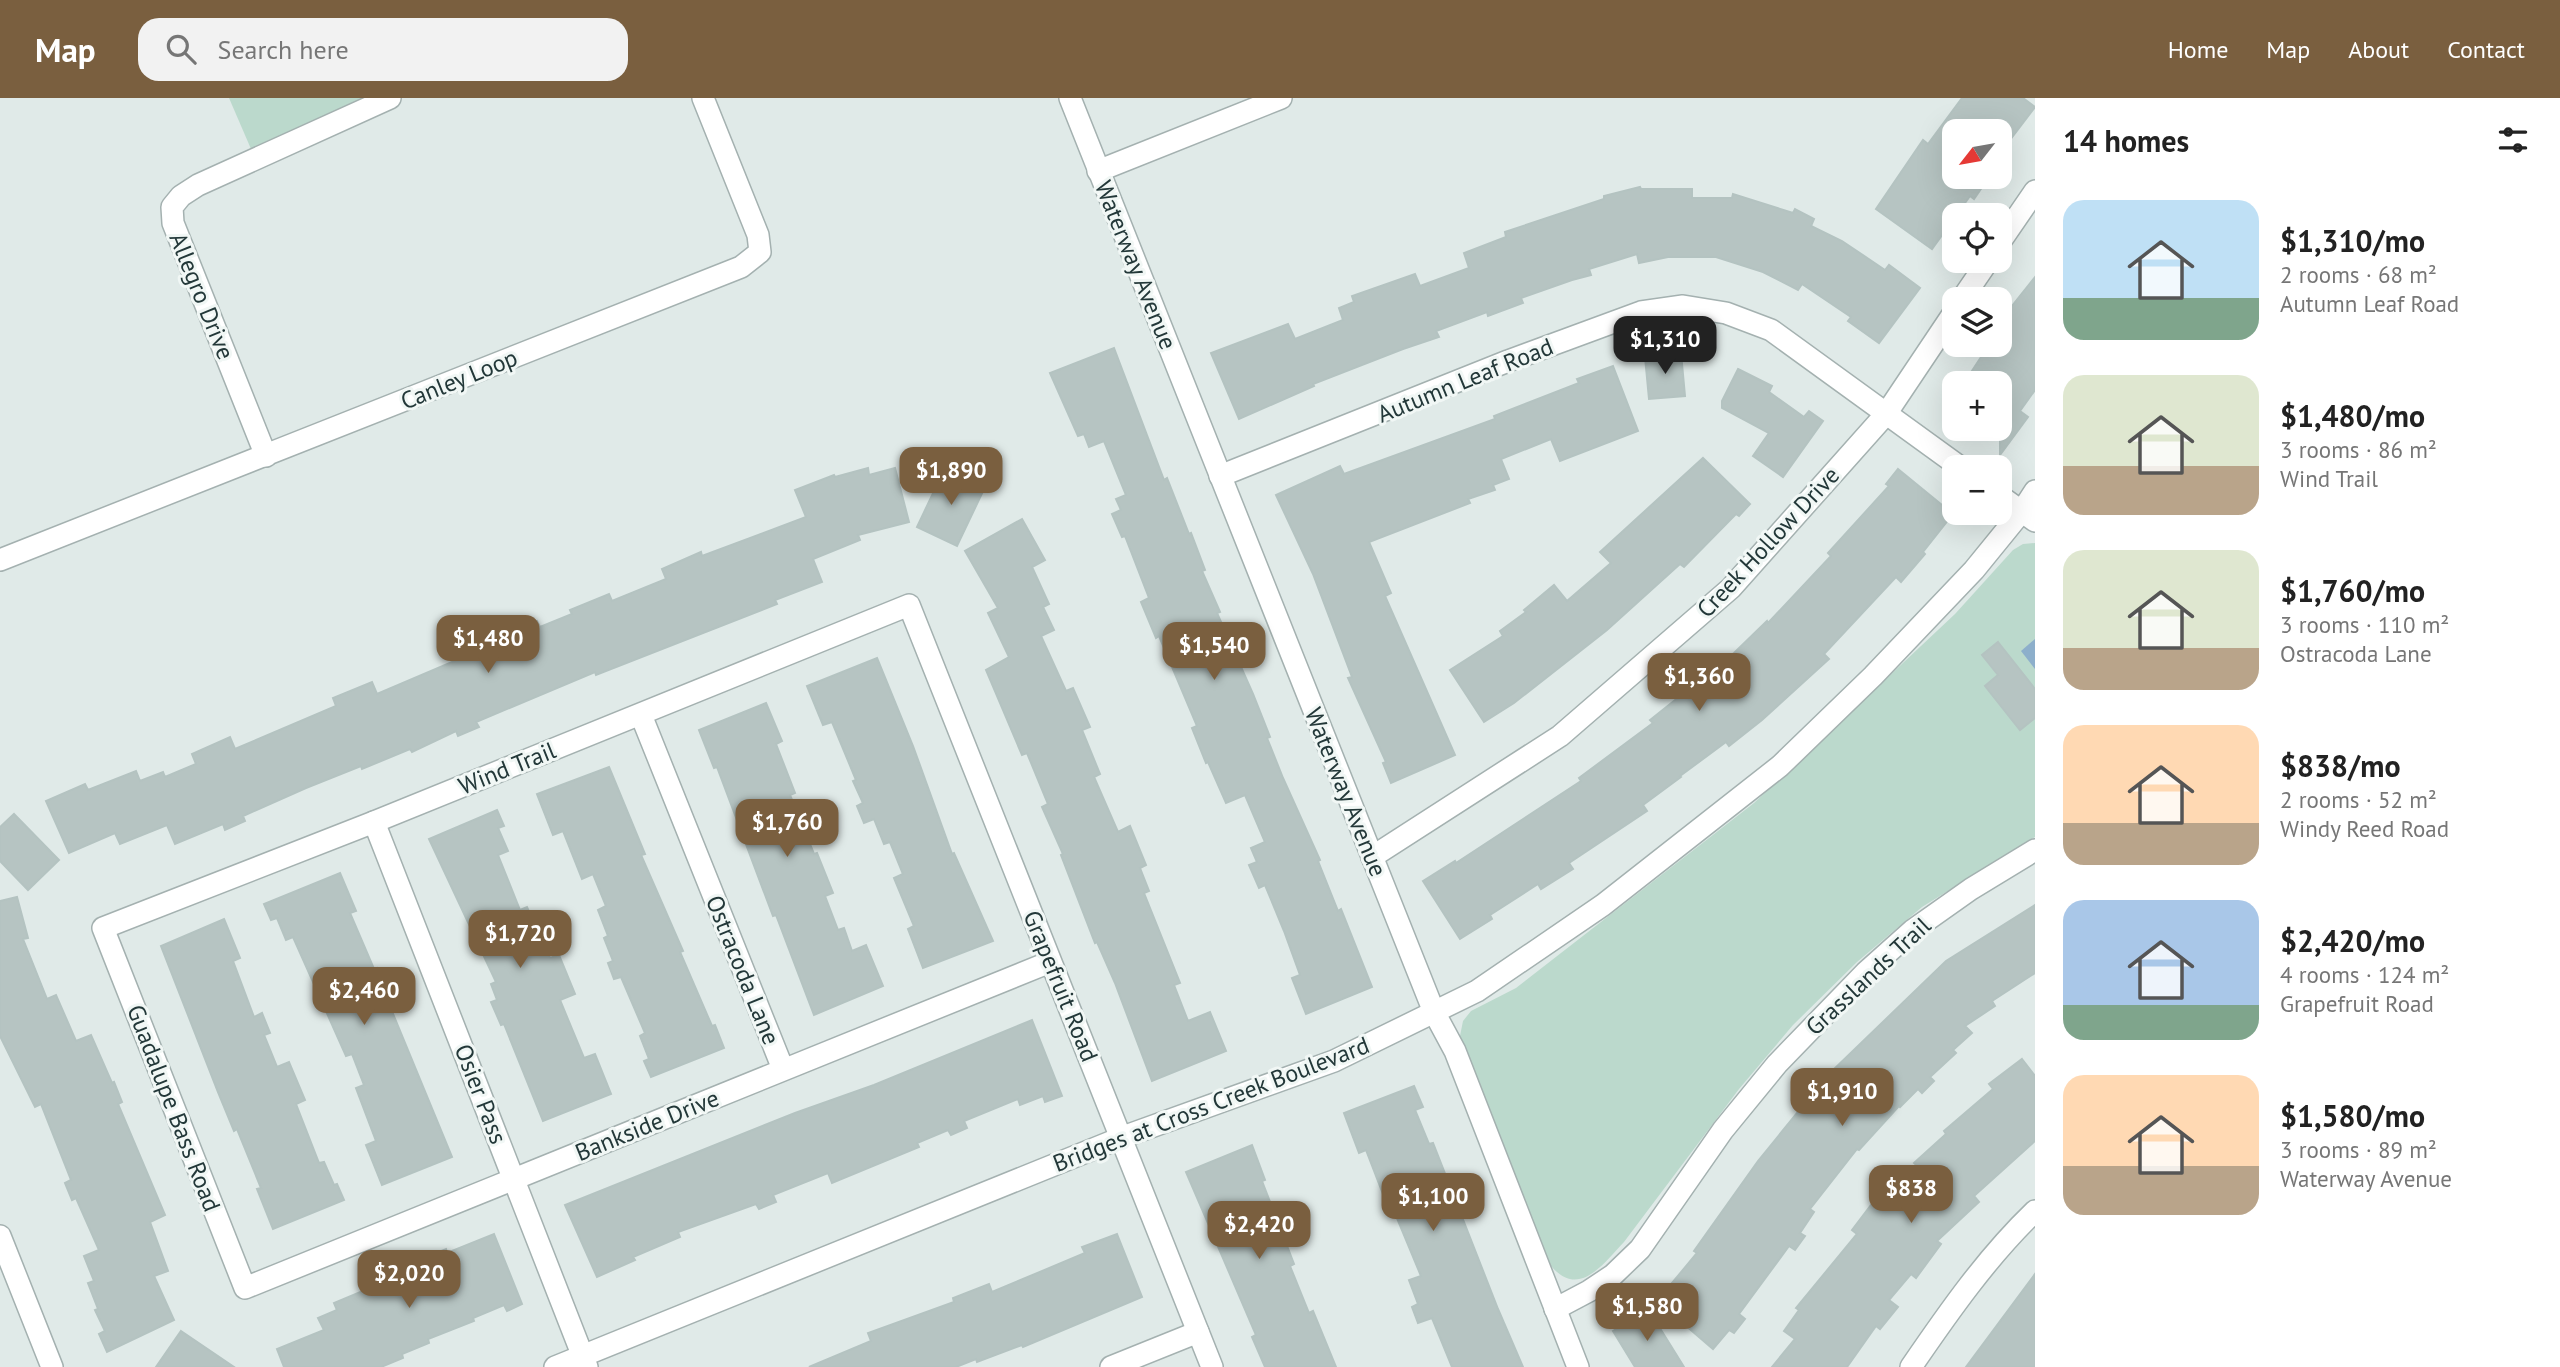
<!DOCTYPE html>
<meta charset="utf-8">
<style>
body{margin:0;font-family:"PT Sans",sans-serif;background:#f2f2f2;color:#222;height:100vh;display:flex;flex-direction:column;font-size:26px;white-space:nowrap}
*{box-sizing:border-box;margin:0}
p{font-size:23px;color:#767676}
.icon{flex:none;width:38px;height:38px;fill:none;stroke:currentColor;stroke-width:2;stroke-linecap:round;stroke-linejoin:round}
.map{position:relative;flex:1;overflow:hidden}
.drawer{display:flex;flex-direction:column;background:#fff;width:525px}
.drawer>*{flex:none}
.needle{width:46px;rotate:239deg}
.buttons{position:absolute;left:1942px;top:21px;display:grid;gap:14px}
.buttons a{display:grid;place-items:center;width:70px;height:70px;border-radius:14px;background:#fff;box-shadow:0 7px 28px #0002;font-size:35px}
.price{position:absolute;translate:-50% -60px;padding:0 16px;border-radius:14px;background:#7a5f3f;color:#fff;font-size:23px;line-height:46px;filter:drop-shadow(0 2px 4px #0008)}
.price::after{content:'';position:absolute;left:50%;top:42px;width:21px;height:16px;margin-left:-10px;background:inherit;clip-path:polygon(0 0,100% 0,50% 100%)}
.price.on{background:#222;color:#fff}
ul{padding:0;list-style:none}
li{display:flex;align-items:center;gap:21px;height:175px;padding:0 28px}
li span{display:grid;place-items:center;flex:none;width:196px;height:140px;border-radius:21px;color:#555}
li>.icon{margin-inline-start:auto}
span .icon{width:84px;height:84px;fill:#fffc;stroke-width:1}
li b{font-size:30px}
h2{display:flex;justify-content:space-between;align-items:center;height:84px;padding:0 28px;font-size:30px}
header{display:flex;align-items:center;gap:42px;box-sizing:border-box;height:98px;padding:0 35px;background:#7a5f3f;color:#fff}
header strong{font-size:33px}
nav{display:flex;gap:38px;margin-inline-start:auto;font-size:24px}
.search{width:490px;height:63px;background:#f2f2f2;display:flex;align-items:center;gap:18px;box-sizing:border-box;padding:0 24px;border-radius:21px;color:#767676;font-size:26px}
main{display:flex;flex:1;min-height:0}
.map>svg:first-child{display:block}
.green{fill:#bbd9cc}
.water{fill:#8dafcb}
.building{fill:#b6c4c2;stroke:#b4c3c1;stroke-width:2}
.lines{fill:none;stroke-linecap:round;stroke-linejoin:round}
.street-casing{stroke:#a4b1b0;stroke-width:24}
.street{stroke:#fff;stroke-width:21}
.labels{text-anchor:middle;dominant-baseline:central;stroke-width:6;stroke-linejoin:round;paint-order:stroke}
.street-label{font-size:24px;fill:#233839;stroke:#f1f7f5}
</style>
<header>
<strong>Map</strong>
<div class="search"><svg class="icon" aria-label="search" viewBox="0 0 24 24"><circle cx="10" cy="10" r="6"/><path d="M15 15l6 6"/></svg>Search here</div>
<nav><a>Home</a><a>Map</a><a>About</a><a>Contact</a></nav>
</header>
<main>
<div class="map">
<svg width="2035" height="1269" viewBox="0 0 2035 1269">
<rect width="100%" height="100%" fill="#e0eae8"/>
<g class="green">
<polygon points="229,0 363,0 251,51"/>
<path d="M2035 445V739L1922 809 1857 864 1793 927 1739 991 1624 1144C1603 1166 1579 1201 1551 1168L1460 938 1463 923 1471 913 1516 890 1754 705 1955 516 2013 452 2023 446Z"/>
</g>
<polygon class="water" points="2035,541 2035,571 2021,553"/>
<g class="building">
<polygon points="1962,0 2023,0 2035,9 2000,55 2000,33 1955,33 1955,79 1989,79 1974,101 1970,98 1932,151 1876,111 1923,42 1928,46"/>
<polygon points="1640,89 1641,91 1692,91 1692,100 1732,100 1733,96 1793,115 1795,111 1814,121 1811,128 1842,143 1885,172 1889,167 1920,190 1879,245 1848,223 1851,219 1802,186 1798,192 1763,174 1716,159 1668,159 1639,165 1637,156 1589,171 1591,177 1572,182 1521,200 1523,205 1488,218 1487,214 1436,233 1439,239 1403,251 1313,286 1314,288 1239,321 1211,255 1288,226 1295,241 1343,222 1339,210 1354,204 1352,198 1415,176 1420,188 1469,170 1464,155 1506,139 1505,134 1604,101 1604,98"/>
<polygon points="2035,179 2035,292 2020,313 2028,319 2000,357 2000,285 1964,285 1989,247 2000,247 2000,223"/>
<polygon points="1114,250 1164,382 1167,380 1189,436 1191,435 1205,472 1202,473 1220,514 1217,515 1253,596 1270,639 1267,640 1283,680 1320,762 1318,763 1338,813 1341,811 1372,889 1306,916 1292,880 1300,877 1284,833 1265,787 1259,790 1249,767 1257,764 1251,750 1265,744 1245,697 1226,705 1208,664 1206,665 1192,630 1197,628 1159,538 1156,540 1141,504 1149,500 1125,438 1122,439 1112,416 1121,412 1116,401 1126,397 1104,343 1089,349 1084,336 1078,338 1050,275"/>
<polygon points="1681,255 1685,298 1649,301 1645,259"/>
<polygon points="1613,268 1638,333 1560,363 1551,341 1501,361 1509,381 1493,387 1495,392 1468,401 1470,405 1369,444 1391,495 1385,498 1455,657 1391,685 1383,665 1386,664 1348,580 1352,579 1313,476 1276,397 1340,368 1344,376 1495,321 1494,318 1579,285 1577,281"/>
<polygon points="1738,271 1772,288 1769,294 1804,319 1809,313 1823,323 1783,379 1753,358 1769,335 1722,310 1722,303"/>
<polygon points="1703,360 1750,406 1739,418 1736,416 1684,469 1680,466 1607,532 1514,605 1484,624 1450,572 1503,538 1500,533 1526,514 1524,512 1554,487 1567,503 1611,465 1600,454"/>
<polygon points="868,370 869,377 895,370 909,424 858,437 860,442 813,461 822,484 775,502 777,506 596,577 595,574 476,624 479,629 458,638 456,633 412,654 410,651 362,671 361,668 306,690 243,718 245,723 225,732 223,726 175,746 167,727 120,746 115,735 69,755 46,703 85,686 88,692 136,673 140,683 163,674 165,679 196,666 192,656 230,639 235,651 336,608 333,600 372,584 377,596 478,553 474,544 514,529 515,533 537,523 540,529 572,516 570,512 609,496 612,503 666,481 662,471 701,454 702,458 806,419 795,392 834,377 835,379"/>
<polygon points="945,370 985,389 957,448 917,429"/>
<polygon points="1898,371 1953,416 1923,454 1925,456 1901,484 1896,479 1824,556 1829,561 1762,622 1729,648 1726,644 1680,678 1681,679 1643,707 1647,713 1569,765 1573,771 1541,791 1538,786 1490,817 1492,821 1460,841 1423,783 1455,763 1456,765 1581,683 1579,680 1653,625 1650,622 1734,555 1767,523 1768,525 1831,458 1828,455 1889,388 1886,386"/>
<polygon points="1022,421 1045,462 1032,469 1049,506 1043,509 1054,532 1041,538 1066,593 1073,590 1090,629 1082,632 1100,676 1094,679 1118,734 1130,728 1146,767 1140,770 1149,793 1144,795 1180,885 1174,887 1188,923 1210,914 1226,953 1152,983 1115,885 1097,844 1095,845 1061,757 1063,756 1042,709 1048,706 1027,655 1022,657 986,572 1009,559 988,515 998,510 965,453"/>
<polygon points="1998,544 2035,591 2035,620 2020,632 1985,588 1998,577 1982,557"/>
<polygon points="877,560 913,648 952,756 954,755 993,843 923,870 908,831 914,828 894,780 903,776 890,744 884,746 874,721 864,725 857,708 863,705 853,683 856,682 832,624 823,627 807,588"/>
<polygon points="766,605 782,643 776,646 795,695 790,697 814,756 817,755 833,795 825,798 838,832 844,830 852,853 866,847 883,888 814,917 776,817 773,818 717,669 714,670 699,632"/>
<polygon points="609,669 645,756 641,757 683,853 680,854 712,928 715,927 724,950 651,979 644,963 649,961 640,938 645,935 621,879 614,881 608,865 613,863 604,840 608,838 598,812 606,808 593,776 582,781 563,733 553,737 537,696"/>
<polygon points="497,712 504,728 498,730 508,753 498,757 520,812 527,809 550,860 559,857 575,896 560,902 584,960 595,956 611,996 543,1023 504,926 501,927 491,904 497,902 491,886 496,884 429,741"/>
<polygon points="14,716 59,762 28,792 0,763 0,729"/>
<polygon points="340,775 356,813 350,815 374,871 377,870 394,910 391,911 452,1059 382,1087 366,1047 376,1043 356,990 364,987 352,956 346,958 293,839 286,842 277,820 271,822 264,806"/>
<polygon points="17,799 28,840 23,841 47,901 56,897 76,943 91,937 112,985 114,984 122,1004 118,1006 165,1117 150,1124 168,1173 154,1178 174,1222 107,1254 99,1236 105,1233 95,1212 98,1211 88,1185 94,1183 84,1158 99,1152 76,1100 72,1102 65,1085 71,1082 41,1006 35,1009 0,938 0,803"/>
<polygon points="2035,807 2035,875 1992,903 1995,908 1965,928 1972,935 1953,952 1956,955 1930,979 1934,983 1922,995 1918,991 1900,1009 1899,1008 1859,1052 1857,1051 1810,1111 1814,1114 1800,1135 1805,1138 1795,1152 1789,1148 1739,1216 1745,1221 1734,1235 1729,1232 1713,1251 1657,1203 1697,1155 1694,1153 1758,1063 1828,977 1946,863"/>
<polygon points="224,821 240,860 233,863 254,919 262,915 270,935 264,937 277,969 289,964 305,1002 296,1006 319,1065 324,1064 334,1087 337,1086 344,1102 273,1131 257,1091 261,1090 237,1031 234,1033 218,994 161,848"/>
<polygon points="1032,922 1062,998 1045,1004 1043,998 1020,1007 1018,1001 964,1023 967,1030 951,1037 948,1032 917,1045 919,1049 832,1085 828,1075 773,1097 776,1104 759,1111 756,1106 678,1134 680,1139 633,1159 635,1162 597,1179 565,1107 795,1015 874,987"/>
<polygon points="2022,961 2035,978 2035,1043 1974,1098 1979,1104 1937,1143 1941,1146 1916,1180 1911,1176 1889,1202 1898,1209 1880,1231 1876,1228 1847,1269 1772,1269 1795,1241 1784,1233 1799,1212 1796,1210 1857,1136 1852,1132 1877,1099 1883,1103 1920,1070 1914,1065 1946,1036 1944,1033 1993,991 1989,986"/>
<polygon points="1414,988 1423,1009 1415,1012 1429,1046 1433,1045 1498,1211 1523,1269 1452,1269 1432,1220 1418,1225 1412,1209 1418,1206 1409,1182 1421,1178 1392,1108 1388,1109 1366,1052 1359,1055 1344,1015"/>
<polygon points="1252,1047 1265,1082 1262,1083 1294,1166 1290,1168 1309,1215 1313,1213 1336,1269 1265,1269 1252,1239 1256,1237 1186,1074"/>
<polygon points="494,1136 522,1206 507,1213 504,1207 473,1220 474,1223 428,1241 429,1245 402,1256 403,1260 381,1269 284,1269 277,1251 324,1232 318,1220 337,1212 334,1205 363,1193 362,1190 426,1165 424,1160 446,1151 447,1155"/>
<polygon points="1117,1136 1142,1199 1023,1249 1022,1247 977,1264 976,1261 956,1269 809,1269 871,1243 868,1235 954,1204 953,1200 989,1186 992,1194 1085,1155 1082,1149"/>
<polygon points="2035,1176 2035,1269 1966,1269"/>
<polygon points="1648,1211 1684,1269 1635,1269 1613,1233"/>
<polygon points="181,1233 234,1269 156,1269"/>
</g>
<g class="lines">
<g class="street-casing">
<g id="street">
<polyline points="1070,0 1434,914 1455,953 1578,1269"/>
<polyline points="1098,73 1281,0"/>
<polyline points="2000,144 2035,93"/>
<polyline points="1962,201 1988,163"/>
<polyline points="266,358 173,125 172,109 181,98 198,87 390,0"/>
<polyline points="1220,378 1508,263 1641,214 1683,208 1726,215 1771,232 1960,369"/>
<polyline points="2000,398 2035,423"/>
<polyline points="0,462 741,169 760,154 758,137 703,0"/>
<polyline points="641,617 783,971"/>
<polyline points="374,724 587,1269"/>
<polyline points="1372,759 1560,638 1731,490 1886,316 1955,213"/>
<polyline points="1050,864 245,1190 103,830 374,724 909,507 1212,1269"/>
<polyline points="0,1138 52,1269"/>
<polyline points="1555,1211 1589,1193 1613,1177 1640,1151 1723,1032 1777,966 1866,874 1913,832 1971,791 2035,752"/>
<polyline points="555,1269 1123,1039 1334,963 1477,893 1603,807 1780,668 1873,578 1974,472 2022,413 2035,393"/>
<polyline points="1111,1269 1198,1234"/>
<path d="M1911 1269C1948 1215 1987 1159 2035 1113"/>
</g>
</g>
<use href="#street" class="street"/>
</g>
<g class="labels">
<g class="street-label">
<text transform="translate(1136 167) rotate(68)">Waterway Avenue</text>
<text transform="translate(202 198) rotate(68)">Allegro Drive</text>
<text transform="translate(459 281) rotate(-22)">Canley Loop</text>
<text transform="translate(1465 282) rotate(-22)">Autumn Leaf Road</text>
<text transform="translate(1768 444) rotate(-47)">Creek Hollow Drive</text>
<text transform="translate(507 670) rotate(-22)">Wind Trail</text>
<text transform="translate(1346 694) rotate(68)">Waterway Avenue</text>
<text transform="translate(743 872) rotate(68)">Ostracoda Lane</text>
<text transform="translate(1868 878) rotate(-43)">Grasslands Trail</text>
<text transform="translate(1061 888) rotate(68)">Grapefruit Road</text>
<text transform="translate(481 996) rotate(69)">Osier Pass</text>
<text transform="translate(1211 1006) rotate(-21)">Bridges at Cross Creek Boulevard</text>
<text transform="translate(174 1010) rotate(69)">Guadalupe Bass Road</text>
<text transform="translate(647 1027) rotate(-22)">Bankside Drive</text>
</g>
</g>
</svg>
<div class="buttons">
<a><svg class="needle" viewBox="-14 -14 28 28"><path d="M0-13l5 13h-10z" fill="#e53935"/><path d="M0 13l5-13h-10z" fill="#767676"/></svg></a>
<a><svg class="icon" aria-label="locate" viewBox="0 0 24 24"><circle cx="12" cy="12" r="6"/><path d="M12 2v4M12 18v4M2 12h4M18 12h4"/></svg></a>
<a><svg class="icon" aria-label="layers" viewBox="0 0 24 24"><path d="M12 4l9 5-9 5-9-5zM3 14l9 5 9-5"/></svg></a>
<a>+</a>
<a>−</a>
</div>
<b class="price on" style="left:1665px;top:278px">$1,310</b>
<b class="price" style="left:951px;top:409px">$1,890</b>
<b class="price" style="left:488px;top:577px">$1,480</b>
<b class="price" style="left:1214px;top:584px">$1,540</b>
<b class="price" style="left:1699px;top:615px">$1,360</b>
<b class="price" style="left:787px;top:761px">$1,760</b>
<b class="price" style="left:520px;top:872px">$1,720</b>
<b class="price" style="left:364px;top:929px">$2,460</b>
<b class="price" style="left:1842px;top:1030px">$1,910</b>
<b class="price" style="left:1911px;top:1127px">$838</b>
<b class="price" style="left:1433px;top:1135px">$1,100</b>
<b class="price" style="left:1259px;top:1163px">$2,420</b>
<b class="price" style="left:409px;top:1212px">$2,020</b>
<b class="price" style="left:1647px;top:1245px">$1,580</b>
</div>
<section class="drawer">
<h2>14 homes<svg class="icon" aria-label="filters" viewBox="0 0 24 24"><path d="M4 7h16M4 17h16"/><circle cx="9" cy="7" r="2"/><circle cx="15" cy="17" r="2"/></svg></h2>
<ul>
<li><span style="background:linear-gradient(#bfe0f5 70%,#7fa58c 0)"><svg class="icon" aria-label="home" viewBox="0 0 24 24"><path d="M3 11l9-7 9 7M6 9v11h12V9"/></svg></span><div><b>$1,310/mo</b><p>2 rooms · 68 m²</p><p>Autumn Leaf Road</p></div></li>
<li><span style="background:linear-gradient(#dfe7d0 65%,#b9a48a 0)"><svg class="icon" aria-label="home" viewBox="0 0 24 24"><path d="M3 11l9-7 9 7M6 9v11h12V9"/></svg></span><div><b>$1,480/mo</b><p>3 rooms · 86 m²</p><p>Wind Trail</p></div></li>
<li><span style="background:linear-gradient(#dfe7d0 70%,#b9a48a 0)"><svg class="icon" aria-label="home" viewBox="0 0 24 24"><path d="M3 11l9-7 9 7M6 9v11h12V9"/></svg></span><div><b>$1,760/mo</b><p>3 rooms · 110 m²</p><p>Ostracoda Lane</p></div></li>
<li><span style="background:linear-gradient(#ffd9b3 70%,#b9a48a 0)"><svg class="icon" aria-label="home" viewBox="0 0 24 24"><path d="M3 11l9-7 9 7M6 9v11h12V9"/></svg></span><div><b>$838/mo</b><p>2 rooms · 52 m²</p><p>Windy Reed Road</p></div></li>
<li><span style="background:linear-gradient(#a9c7e8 75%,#7fa58c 0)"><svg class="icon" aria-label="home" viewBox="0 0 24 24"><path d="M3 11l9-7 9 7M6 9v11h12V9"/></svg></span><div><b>$2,420/mo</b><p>4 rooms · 124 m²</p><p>Grapefruit Road</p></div></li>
<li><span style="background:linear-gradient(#ffd9b3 65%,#b9a48a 0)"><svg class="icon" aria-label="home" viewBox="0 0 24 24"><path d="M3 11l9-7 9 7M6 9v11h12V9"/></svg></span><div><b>$1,580/mo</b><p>3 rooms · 89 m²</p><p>Waterway Avenue</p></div></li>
</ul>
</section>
</main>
